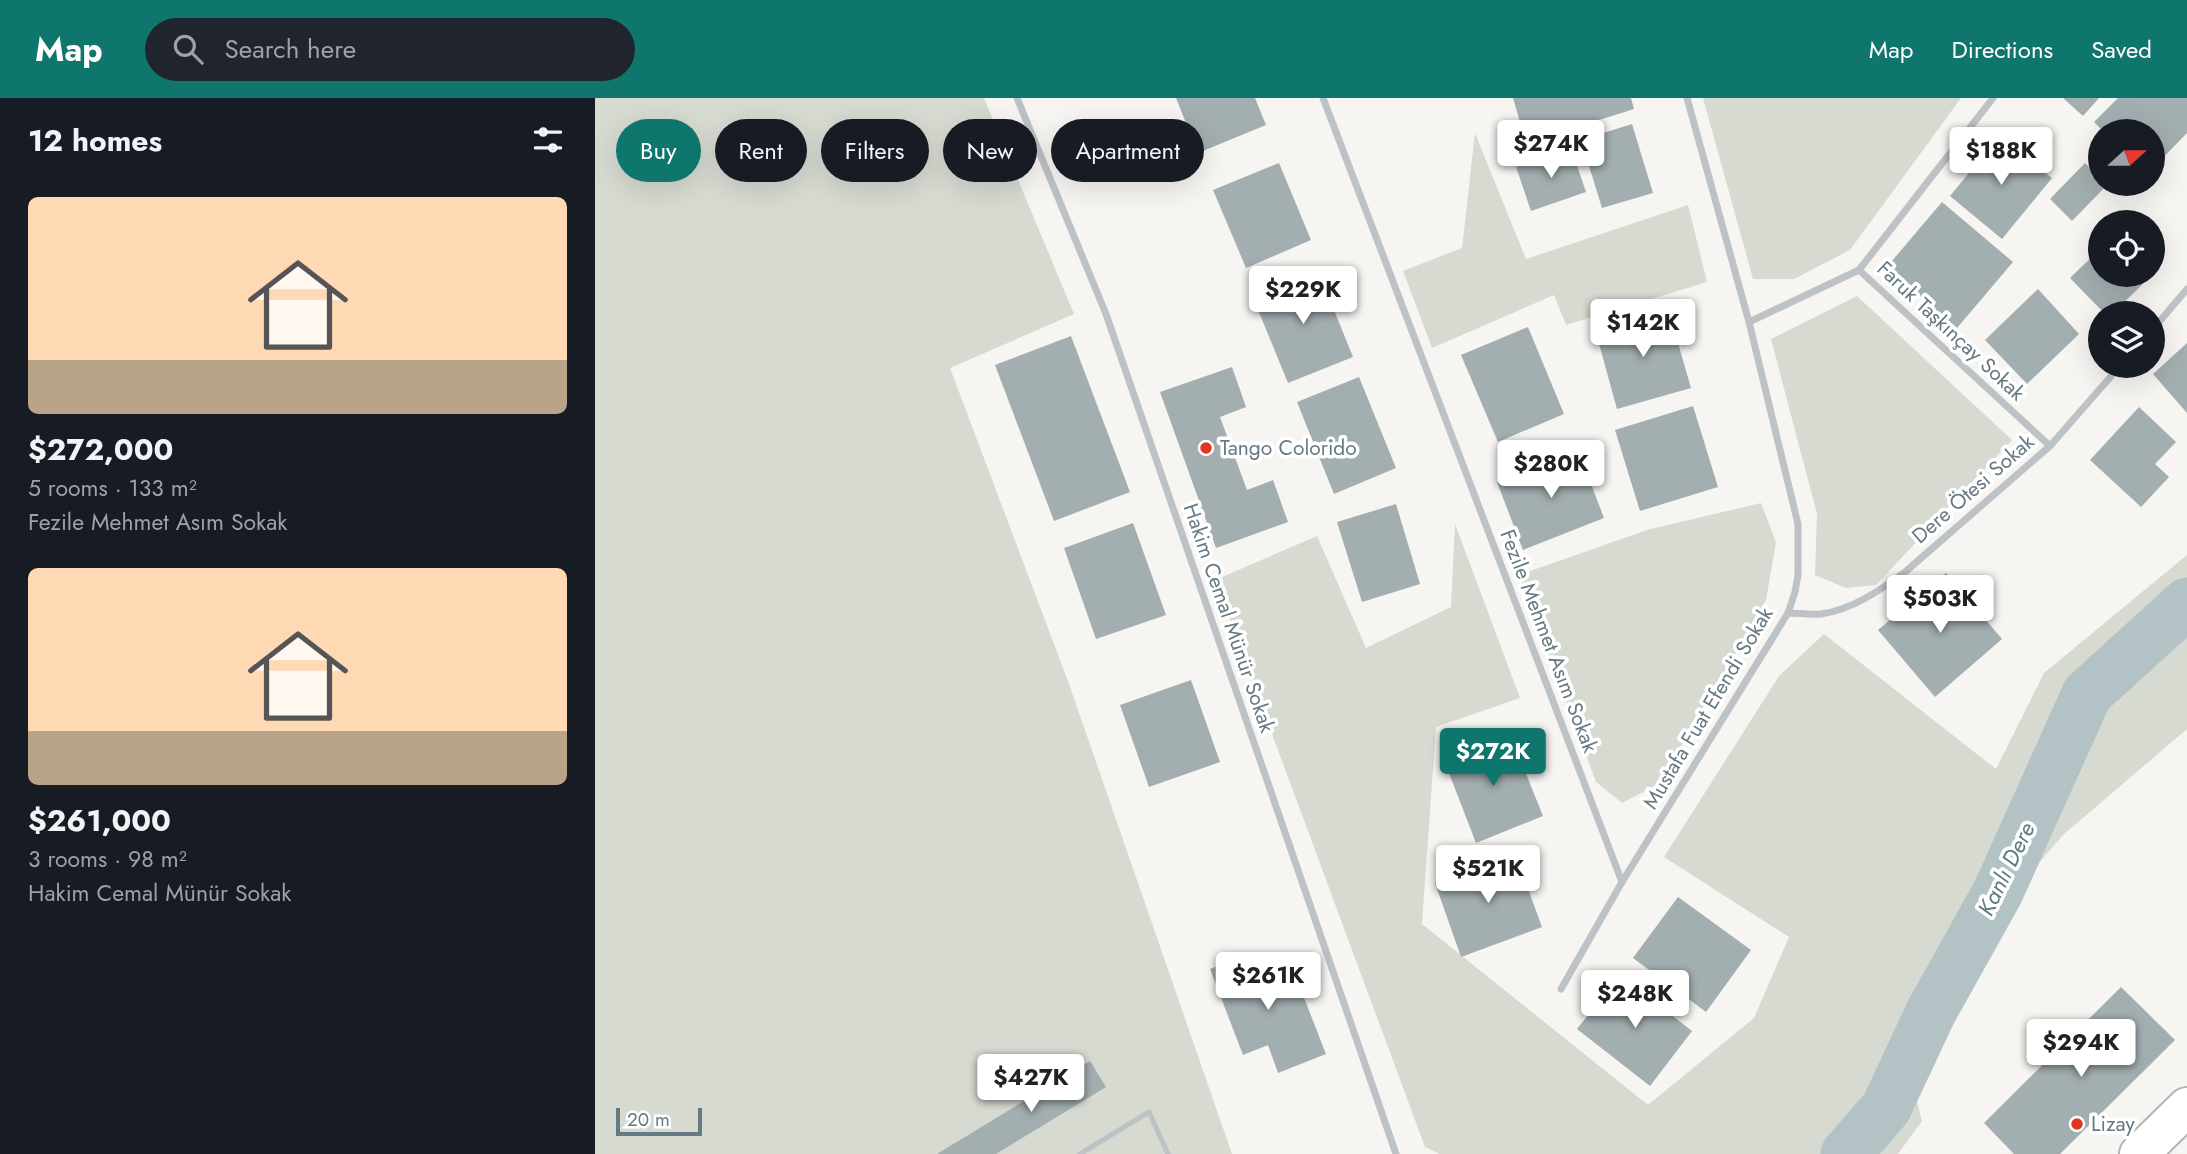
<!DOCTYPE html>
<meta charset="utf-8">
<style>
body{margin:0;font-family:Jost,sans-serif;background:#20242c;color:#f1f3f6;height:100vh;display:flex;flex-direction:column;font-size:26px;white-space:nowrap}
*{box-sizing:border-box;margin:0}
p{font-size:23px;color:#9ea1a6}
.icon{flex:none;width:38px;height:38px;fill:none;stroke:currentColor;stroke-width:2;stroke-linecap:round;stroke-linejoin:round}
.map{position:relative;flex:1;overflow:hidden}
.panel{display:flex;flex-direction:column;background:#171b24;width:595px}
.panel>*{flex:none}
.top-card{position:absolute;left:21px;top:21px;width:665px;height:63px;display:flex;gap:14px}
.needle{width:46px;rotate:69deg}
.fabs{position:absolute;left:1493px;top:21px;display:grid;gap:14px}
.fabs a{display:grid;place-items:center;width:77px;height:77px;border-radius:50%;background:#171b24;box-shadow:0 7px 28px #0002;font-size:35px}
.scale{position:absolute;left:21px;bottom:18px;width:86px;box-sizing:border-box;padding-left:7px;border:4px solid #657a83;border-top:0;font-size:19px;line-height:24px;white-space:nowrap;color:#657a83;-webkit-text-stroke:5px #fff;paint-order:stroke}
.price{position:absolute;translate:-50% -60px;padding:0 16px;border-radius:7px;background:#fff;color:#222;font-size:23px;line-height:46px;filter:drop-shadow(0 2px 4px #0008)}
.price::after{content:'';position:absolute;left:50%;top:42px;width:21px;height:16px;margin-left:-10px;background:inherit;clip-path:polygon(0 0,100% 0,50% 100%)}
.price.current{background:#0f766e;color:#fff}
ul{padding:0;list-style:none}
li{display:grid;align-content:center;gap:14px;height:371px;padding:0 28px}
li span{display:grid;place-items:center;height:217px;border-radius:10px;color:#555}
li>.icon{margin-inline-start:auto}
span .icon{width:126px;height:126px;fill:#fffc;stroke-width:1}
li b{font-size:30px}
h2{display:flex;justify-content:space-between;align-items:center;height:84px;padding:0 28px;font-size:30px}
.tag{padding:0 24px;border-radius:32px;background:#171b24;box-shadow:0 7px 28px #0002;font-size:24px;line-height:63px}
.tag.current{background:#0f766e;color:#fff}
header{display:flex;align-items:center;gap:42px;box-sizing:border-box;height:98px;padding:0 35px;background:#0f766e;color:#fff}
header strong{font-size:33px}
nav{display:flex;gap:38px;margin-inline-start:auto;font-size:24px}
.search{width:490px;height:63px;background:#20242c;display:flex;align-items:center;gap:18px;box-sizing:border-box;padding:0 24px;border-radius:38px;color:#9ea1a6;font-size:26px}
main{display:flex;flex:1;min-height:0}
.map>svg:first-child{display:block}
.green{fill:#d6dad1}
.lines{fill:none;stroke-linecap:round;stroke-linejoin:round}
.river{stroke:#b3c3c5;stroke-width:51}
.building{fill:#a3aeb1}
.primary-casing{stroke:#b0b6b9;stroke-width:42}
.service{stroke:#bcc2c5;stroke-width:5}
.minor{stroke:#bcc2c5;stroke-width:7}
.primary{stroke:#fff;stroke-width:38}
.poi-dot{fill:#e23625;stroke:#fff;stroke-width:2.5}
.labels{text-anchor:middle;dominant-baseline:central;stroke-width:7;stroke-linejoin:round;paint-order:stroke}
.street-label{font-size:21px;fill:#657a83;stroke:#fff}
.poi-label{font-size:21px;fill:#657a83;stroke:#fff;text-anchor:start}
.water-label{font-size:23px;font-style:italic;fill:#607b7f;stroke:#fff}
</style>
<header>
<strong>Map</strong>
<div class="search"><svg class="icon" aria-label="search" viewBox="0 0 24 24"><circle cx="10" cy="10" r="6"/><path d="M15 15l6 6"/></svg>Search here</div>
<nav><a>Map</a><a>Directions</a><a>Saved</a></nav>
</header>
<main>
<section class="panel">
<h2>12 homes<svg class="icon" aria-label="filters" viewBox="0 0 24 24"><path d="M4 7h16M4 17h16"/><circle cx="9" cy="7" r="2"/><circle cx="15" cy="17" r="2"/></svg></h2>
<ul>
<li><span style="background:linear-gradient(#ffd9b3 75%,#b9a48a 0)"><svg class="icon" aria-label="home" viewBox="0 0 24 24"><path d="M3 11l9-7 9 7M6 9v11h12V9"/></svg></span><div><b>$272,000</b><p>5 rooms · 133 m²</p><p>Fezile Mehmet Asım Sokak</p></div></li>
<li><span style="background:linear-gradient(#ffd9b3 75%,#b9a48a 0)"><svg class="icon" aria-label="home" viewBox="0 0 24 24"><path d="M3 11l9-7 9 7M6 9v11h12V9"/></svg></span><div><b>$261,000</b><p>3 rooms · 98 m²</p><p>Hakim Cemal Münür Sokak</p></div></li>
</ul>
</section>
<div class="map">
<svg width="1592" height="1056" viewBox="0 0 1592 1056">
<rect width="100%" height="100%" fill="#f6f5f2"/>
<g class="green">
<polygon points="0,0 389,0 479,216 355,270 474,586 637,1056 0,1056"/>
<polygon points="1108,0 1366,0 1255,152 1199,181 1158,181"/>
<polygon points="880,35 931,161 1093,107 1112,184 971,227 959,197 837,250 808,173 867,150"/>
<polygon points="1262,198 1417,342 1281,487 1251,490 1220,477 1222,416 1176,241"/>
<polygon points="1166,405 1181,444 1171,502 1065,685 1027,705 1001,684 924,477 1052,432"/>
<polygon points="860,426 925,600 841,629 827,826 1053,1007 1159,920 1194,839 1069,759 1184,578 1229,536 1401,671 1449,575 1592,457 1592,631 1468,737 1303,929 1327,1023 1303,1056 845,1056 830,1049 620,482 722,438 771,550 856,509"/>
</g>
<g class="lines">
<polyline class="river" points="1251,1056 1291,1010 1336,914 1403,794 1492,596 1592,505"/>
</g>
<g class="building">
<polygon points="581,0 660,0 671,27 603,55"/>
<polygon points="918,0 1036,0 1039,11 931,45"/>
<polygon points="1468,0 1504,0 1488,18"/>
<polygon points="1523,0 1592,0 1592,35 1558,70 1558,33 1508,33 1499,24"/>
<polygon points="1037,26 1058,95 1007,110 986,42"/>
<polygon points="1405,37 1457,80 1407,141 1355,98"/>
<polygon points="976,50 991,94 936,113 921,69"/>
<polygon points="684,65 716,142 651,170 618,92"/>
<polygon points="1490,65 1505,80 1505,86 1512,87 1477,123 1455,101"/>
<polygon points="1347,104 1418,164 1362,230 1291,170"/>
<polygon points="1505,151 1505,177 1550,177 1554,180 1518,215 1509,215 1475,180"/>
<polygon points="722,170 758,259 693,285 657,197"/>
<polygon points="1443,191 1484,236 1432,286 1390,242"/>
<polygon points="1073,210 1096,290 1022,311 1000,231"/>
<polygon points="933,229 969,316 903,344 866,257"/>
<polygon points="476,238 535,394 459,423 400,267"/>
<polygon points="1592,245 1592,315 1558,276"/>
<polygon points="637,269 651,309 625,319 652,392 678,382 693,424 621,450 565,294"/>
<polygon points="764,279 801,370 739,396 702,304"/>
<polygon points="1098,308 1123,389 1045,413 1020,332"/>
<polygon points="1544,309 1581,344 1560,366 1574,379 1546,409 1495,362"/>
<polygon points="983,352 1009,420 928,452 902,384"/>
<polygon points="801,406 825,486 767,504 742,424"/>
<polygon points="538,425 571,517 501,541 469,450"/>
<polygon points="1351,475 1407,541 1340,599 1283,532"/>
<polygon points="596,582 625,664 554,689 525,607"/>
<polygon points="915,636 948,718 881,745 849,662"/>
<polygon points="920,755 947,829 866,859 840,785"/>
<polygon points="1083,799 1156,852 1111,914 1038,860"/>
<polygon points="656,855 664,877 695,864 731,956 683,975 673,947 648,957 615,871"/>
<polygon points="1025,877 1097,933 1055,988 982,931"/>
<polygon points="1526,889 1580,942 1465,1056 1419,1056 1389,1025"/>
<polygon points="495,963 511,989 401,1056 342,1056"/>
</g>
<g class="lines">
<g class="primary-casing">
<polyline id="primary" points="1544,1056 1592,1009"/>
</g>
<polyline class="service" points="485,1056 554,1014 573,1056"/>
<g class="minor">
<polyline points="422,0 511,216 801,1056"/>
<polyline points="728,0 1027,784"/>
<polyline points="1264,172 1455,348"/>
<polyline points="1154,224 1264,172 1398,0"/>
<polyline points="1558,231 1592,191"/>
<path d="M1193 515C1203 515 1215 517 1226 516 1257 512 1285 492 1310 474L1455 348 1525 268"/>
<polyline points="966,891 1027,784 1193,515 1200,494 1203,477 1203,426 1154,224 1092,0"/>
</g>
<use href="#primary" class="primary"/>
</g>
<g class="poi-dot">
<circle cx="611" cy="350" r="7"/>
<circle cx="1482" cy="1026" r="7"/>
</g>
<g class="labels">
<g class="street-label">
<text transform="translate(1356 233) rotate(43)">Faruk Taşkınçay Sokak</text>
<text transform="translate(1378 391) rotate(-41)">Dere Ötesi Sokak</text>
<text transform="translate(634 520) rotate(71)">Hakim Cemal Münür Sokak</text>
<text transform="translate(954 543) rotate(69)">Fezile Mehmet Asım Sokak</text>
<text transform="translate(1113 610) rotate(-59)">Mustafa Fuat Efendi Sokak</text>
</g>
<g class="poi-label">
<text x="625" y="350">Tango Colorido</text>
<text x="1496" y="1026">Lizay</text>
</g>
<g class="water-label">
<text transform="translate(1411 771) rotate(-64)">Kanlı Dere</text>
</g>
</g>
</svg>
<div class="fabs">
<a><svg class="needle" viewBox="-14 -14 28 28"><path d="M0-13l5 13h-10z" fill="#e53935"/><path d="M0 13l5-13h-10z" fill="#9ea1a6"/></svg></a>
<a><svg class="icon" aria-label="locate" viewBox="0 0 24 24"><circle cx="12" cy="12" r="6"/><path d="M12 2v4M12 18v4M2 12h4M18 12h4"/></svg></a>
<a><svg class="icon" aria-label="layers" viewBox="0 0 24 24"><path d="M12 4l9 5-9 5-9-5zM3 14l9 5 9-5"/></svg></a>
</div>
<div class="scale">20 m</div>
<b class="price" style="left:956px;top:82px">$274K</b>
<b class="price" style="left:1406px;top:89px">$188K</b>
<b class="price" style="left:708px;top:228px">$229K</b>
<b class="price" style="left:1048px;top:261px">$142K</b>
<b class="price" style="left:956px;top:402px">$280K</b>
<b class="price" style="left:1345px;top:537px">$503K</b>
<b class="price current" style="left:898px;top:690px">$272K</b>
<b class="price" style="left:893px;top:807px">$521K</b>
<b class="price" style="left:673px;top:914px">$261K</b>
<b class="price" style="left:1040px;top:932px">$248K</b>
<b class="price" style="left:1486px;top:981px">$294K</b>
<b class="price" style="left:436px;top:1016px">$427K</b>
<div class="top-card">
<a class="tag current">Buy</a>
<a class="tag">Rent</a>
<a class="tag">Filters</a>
<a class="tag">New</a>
<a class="tag">Apartment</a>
</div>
</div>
</main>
